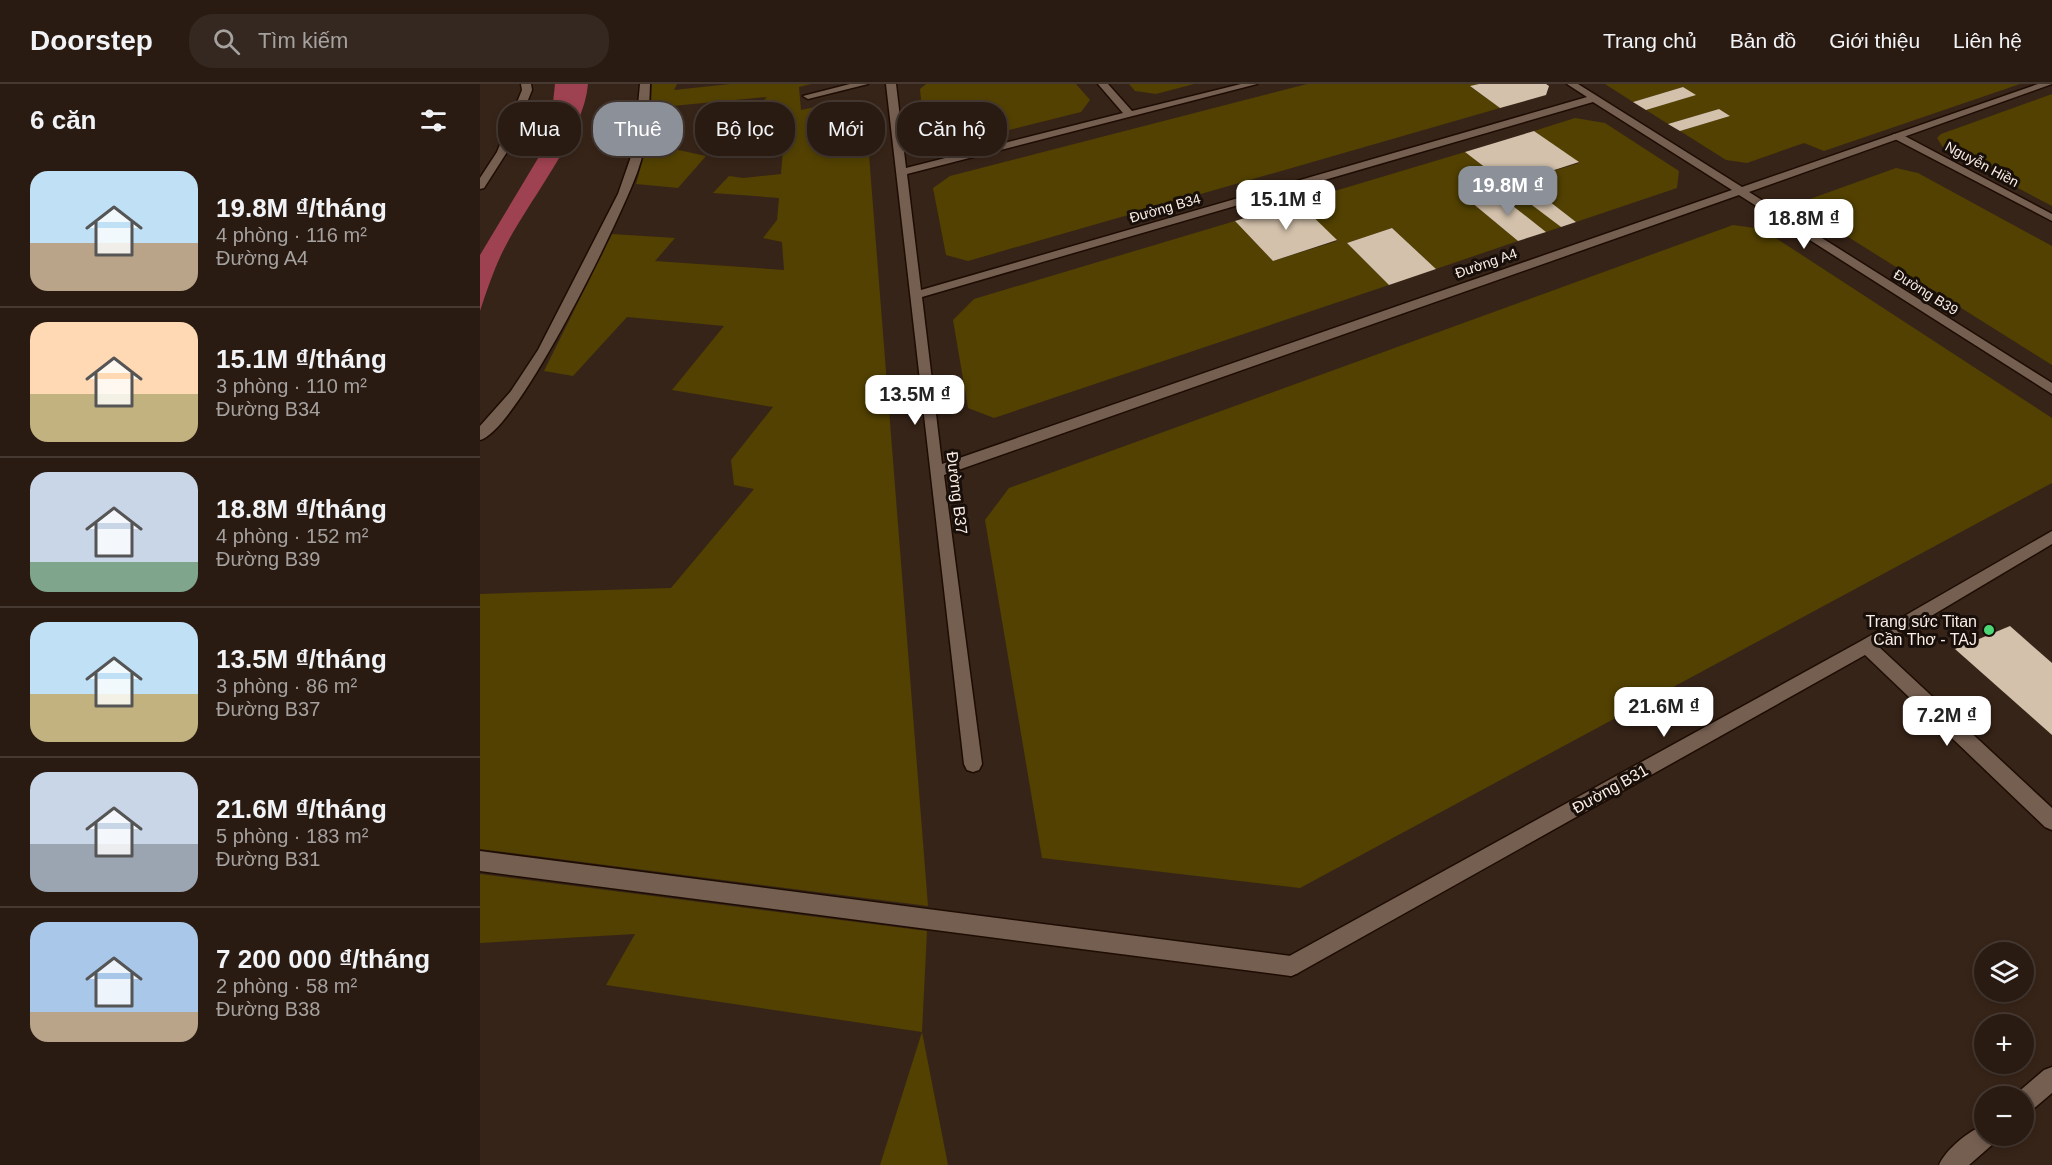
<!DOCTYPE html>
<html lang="vi">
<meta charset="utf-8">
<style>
body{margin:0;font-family:Helvetica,sans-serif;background:#352820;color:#f1f3f6;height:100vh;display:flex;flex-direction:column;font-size:22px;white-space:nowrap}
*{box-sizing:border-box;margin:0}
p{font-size:20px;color:#a5a19f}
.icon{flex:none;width:33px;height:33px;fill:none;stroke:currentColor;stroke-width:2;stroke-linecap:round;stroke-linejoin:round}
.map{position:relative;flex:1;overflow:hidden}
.side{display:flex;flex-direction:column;background:#291b12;width:480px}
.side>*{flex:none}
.top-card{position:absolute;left:18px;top:18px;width:570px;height:54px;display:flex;gap:12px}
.tools{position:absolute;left:1494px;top:858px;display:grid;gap:12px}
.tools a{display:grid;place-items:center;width:60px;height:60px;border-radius:50%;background:#291b12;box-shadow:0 3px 9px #0003,0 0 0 2px #453932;font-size:30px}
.price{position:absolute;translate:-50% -51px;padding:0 14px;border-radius:12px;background:#fff;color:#222;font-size:20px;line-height:39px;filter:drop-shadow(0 2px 3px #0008)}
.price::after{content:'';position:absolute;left:50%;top:36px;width:18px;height:14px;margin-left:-9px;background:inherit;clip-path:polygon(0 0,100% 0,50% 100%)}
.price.selected{background:#8c9099;color:#fff}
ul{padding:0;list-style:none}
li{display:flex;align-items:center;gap:18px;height:150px;padding:0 30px}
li+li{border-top:2px solid #453932}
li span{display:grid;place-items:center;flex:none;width:168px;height:120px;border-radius:18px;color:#555}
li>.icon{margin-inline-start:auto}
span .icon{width:72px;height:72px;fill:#fffc;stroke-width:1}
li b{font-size:26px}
h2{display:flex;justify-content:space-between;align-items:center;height:72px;padding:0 30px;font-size:26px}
.tag{padding:0 21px;border-radius:24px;background:#291b12;box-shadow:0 3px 9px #0003,0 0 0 2px #453932;font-size:21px;line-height:54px}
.tag.selected{background:#8c9099;color:#fff}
header{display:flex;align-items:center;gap:36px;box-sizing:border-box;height:84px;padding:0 30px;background:#291b12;border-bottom:2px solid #453932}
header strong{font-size:28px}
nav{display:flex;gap:33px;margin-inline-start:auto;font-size:21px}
.search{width:420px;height:54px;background:#352820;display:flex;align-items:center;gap:15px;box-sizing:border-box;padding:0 21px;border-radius:24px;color:#a5a19f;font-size:22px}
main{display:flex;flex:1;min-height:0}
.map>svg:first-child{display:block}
.green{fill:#524101}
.water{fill:#9e4150}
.building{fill:#d3c1ab}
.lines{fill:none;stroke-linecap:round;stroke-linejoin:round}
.service-casing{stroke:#1e0c03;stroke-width:3}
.minor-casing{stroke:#1e0c03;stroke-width:3}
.tertiary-casing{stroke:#1e0c03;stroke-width:3}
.service{fill:#755f51;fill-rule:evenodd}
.minor{fill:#755f51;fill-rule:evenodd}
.tertiary{fill:#755f51;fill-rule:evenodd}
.poi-dot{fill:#4dd676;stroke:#180f0a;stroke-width:2}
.labels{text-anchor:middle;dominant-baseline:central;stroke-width:6;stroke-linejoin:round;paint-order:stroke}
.far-street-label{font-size:14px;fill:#faede5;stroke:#180f0a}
.street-label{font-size:16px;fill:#faede5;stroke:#180f0a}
.poi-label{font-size:16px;fill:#faede5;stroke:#180f0a;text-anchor:end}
</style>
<header>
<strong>Doorstep</strong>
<div class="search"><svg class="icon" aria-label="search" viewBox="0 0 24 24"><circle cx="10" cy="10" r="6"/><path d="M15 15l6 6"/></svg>Tìm kiếm</div>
<nav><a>Trang chủ</a><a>Bản đồ</a><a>Giới thiệu</a><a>Liên hệ</a></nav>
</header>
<main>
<section class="side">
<h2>6 căn<svg class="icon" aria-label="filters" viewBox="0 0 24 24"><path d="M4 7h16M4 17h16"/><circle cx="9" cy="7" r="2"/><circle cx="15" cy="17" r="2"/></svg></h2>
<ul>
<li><span style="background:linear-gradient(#bfe0f5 60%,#b9a48a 0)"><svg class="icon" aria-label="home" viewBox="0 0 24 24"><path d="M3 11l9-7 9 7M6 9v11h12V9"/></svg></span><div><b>19.8M ₫/tháng</b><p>4 phòng · 116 m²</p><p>Đường A4</p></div></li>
<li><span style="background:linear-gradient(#ffd9b3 60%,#c2b280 0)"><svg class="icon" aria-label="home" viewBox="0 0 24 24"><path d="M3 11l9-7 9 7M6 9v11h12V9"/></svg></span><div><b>15.1M ₫/tháng</b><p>3 phòng · 110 m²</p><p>Đường B34</p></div></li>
<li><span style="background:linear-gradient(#c9d6e8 75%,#7fa58c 0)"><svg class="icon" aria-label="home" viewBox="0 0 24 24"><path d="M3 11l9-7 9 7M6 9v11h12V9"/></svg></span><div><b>18.8M ₫/tháng</b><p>4 phòng · 152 m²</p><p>Đường B39</p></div></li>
<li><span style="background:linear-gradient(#bfe0f5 60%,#c2b280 0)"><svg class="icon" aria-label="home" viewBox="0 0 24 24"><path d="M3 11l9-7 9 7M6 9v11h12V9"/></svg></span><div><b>13.5M ₫/tháng</b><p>3 phòng · 86 m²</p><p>Đường B37</p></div></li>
<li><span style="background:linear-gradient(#c9d6e8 60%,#9aa5b1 0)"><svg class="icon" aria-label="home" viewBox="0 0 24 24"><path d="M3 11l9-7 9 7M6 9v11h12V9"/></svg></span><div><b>21.6M ₫/tháng</b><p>5 phòng · 183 m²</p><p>Đường B31</p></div></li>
<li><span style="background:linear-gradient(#a9c7e8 75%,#b9a48a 0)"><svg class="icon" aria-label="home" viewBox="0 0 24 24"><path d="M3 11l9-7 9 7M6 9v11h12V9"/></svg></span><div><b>7 200 000 ₫/tháng</b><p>2 phòng · 58 m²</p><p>Đường B38</p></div></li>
</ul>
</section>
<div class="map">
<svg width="1572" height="1081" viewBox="0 0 1572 1081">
<rect width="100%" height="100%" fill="#372418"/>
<g class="green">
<polygon points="172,0 197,0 194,6 250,0 331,0 319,3 321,26 368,16 385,20 448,822 0,765 0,510 191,504 274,405 254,401 251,376 293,323 192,306 244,242 147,233 93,292 64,287 132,150 195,154 175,177 304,186 302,158 283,154 297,136 299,114 233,109 249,92 263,94 301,90 305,39 264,36 287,13 171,24"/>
<polygon points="446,0 596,0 610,16 601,28 466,62 445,57 440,5"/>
<polygon points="649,0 714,0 676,10 655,7"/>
<polygon points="827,0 999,0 991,3 1020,24 488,177 466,171 453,104 470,92"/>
<polygon points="1125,0 1540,0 1344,67 1324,59 1267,79 1246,76 1200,47 1250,32 1239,25 1188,40 1166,26 1215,11 1203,3 1153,18"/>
<polygon points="1572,10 1572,122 1464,65 1457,54 1461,50"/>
<polygon points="1095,34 1125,39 1199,87 1197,104 1096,138 1047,100 1032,105 1081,143 1066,148 1018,110 992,119 1038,157 956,185 912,144 867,159 909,201 514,334 488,324 473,236 494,215 755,137 793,177 857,157 818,118 985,68 1028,101 1099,79 1054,47"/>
<polygon points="194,65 226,72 198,104 156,100 165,68"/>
<polygon points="1416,84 1438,89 1572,162 1572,281 1330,129 1330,115"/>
<polygon points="1253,141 1282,145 1572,334 1572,399 820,804 562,774 505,436 529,404"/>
<polygon points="0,790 447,847 442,948 468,1081 400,1081 442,948 126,901 155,850 0,859"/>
</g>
<path class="water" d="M75 0H108C104 50 49 116 25 163 15 182 7 206 0 227V171L69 56Z"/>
<g class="building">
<polygon points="999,0 1066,0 1069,2 1066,11 1020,24 990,2"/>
<polygon points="1203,3 1216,11 1166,26 1153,18"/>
<polygon points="1239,25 1250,32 1200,47 1188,40"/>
<polygon points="1054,47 1099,78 1028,101 985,68"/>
<polygon points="1047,100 1096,138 1081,143 1031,105"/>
<polygon points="1018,110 1066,148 1038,157 991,118"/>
<polygon points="818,118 857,156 793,177 755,137"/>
<polygon points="912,144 956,185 909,201 867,159"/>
<polygon points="1530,542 1572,579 1572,651 1475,565"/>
</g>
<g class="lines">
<g class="service-casing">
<g id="service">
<path d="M160 0H170C169 29 168 58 158 86 143 130 39 345 0 356V342L31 307 58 266 138 110 154 64Z"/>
<polygon points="0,767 811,872 818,875 821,882 818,889 811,892 0,787"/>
</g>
</g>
<g class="minor-casing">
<g id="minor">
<polygon points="41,0 51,0 52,6 27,68 4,104 0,105 0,94 17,68 42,6"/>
<polygon points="370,0 388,0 328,15 323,12"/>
<path d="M406 0H416L426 84 643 29 618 0H628L652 27 761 0H777L427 90 441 206 1107 13 1087 0H1098L1262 103 1558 0H1572L1269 108 1572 299V310L1259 111 464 391 502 680 499 686 493 688 487 686 484 680ZM1113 18 1252 106 462 380 442 213Z"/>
<polygon points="1572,447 1572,460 1399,563 1572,724 1572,746 1565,743 1385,571 818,889 811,892 804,889 801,882 804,875 1381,557"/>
<polygon points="1572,983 1572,1009 1552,1026 1544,1029 1544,1012 1535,1012 1536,1010 1564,986"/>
<path d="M1504 1041V1052H1516L1513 1060 1489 1081H1459C1466 1065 1489 1047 1504 1041Z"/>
</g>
</g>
<g class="tertiary-casing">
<polygon id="tertiary" points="1413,50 1421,50 1572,130 1572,137 1413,54"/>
</g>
<use href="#service" class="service"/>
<use href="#minor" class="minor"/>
<use href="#tertiary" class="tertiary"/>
</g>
<circle class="poi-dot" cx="1509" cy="546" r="6"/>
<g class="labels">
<g class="far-street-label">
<text transform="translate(1502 80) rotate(28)">Nguyễn Hiền</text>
<text transform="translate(685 124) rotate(-16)">Đường B34</text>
<text transform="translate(1006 179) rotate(-19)">Đường A4</text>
<text transform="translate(1446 208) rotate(32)">Đường B39</text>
</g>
<g class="street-label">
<text transform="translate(477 409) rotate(83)">Đường B37</text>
<text transform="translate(1130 705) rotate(-29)">Đường B31</text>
</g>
<g class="poi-label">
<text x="1497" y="537">Trang sức Titan<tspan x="1497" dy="18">Cần Thơ - TAJ</tspan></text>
</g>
</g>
</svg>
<div class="tools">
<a><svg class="icon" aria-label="layers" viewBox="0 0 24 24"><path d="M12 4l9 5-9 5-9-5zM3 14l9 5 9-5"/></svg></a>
<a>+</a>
<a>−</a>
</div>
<b class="price selected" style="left:1028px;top:133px">19.8M ₫</b>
<b class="price" style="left:806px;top:147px">15.1M ₫</b>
<b class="price" style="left:1324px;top:166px">18.8M ₫</b>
<b class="price" style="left:435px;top:342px">13.5M ₫</b>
<b class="price" style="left:1184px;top:654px">21.6M ₫</b>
<b class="price" style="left:1467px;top:663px">7.2M ₫</b>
<div class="top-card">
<a class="tag">Mua</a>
<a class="tag selected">Thuê</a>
<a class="tag">Bộ lọc</a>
<a class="tag">Mới</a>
<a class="tag">Căn hộ</a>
</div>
</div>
</main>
